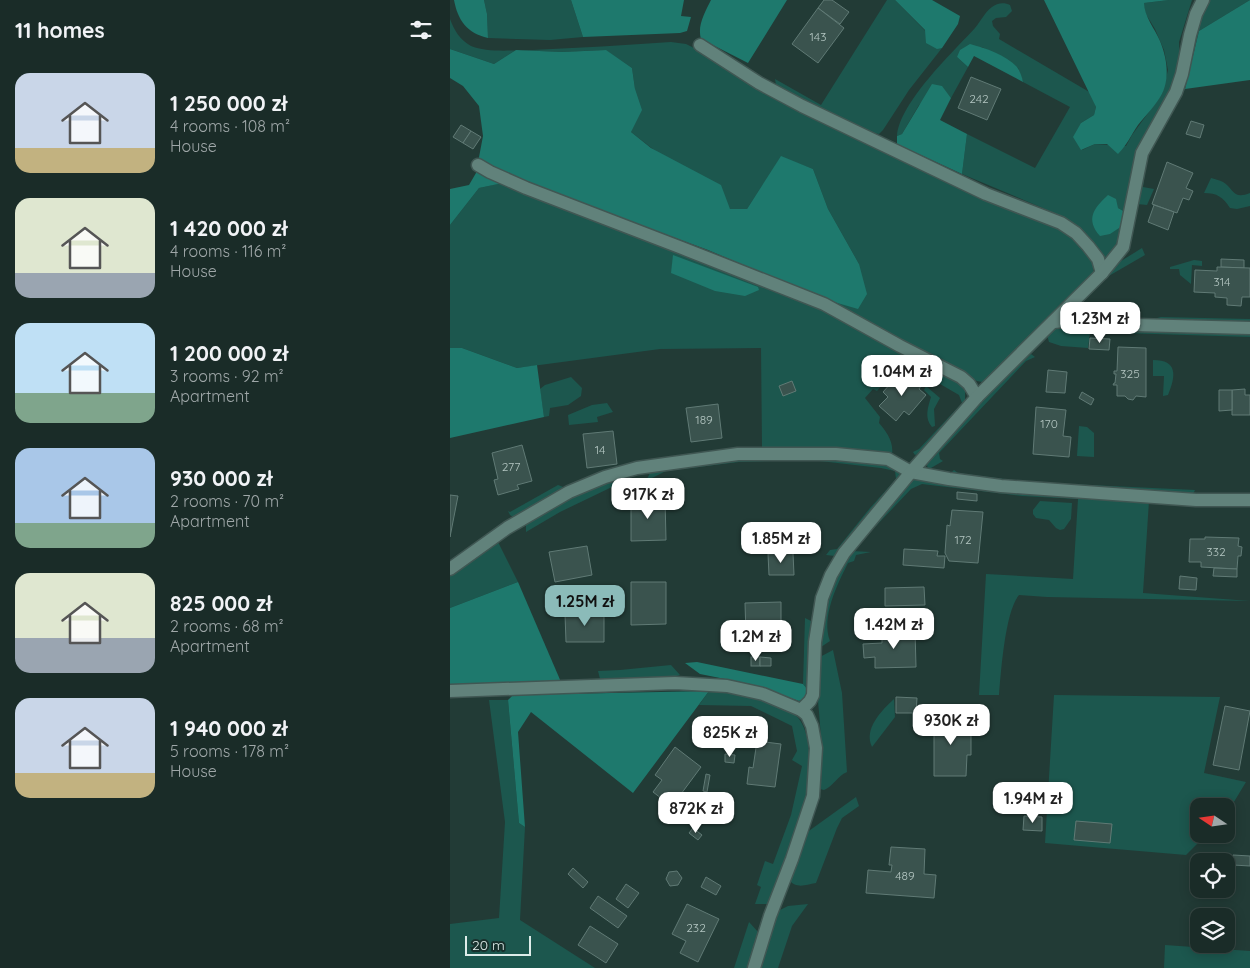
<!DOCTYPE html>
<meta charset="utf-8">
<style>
body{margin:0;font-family:Quicksand,sans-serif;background:#233430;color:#f1f3f6;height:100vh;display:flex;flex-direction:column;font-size:19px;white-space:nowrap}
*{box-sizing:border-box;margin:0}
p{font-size:16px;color:#9fa7a8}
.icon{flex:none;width:28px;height:28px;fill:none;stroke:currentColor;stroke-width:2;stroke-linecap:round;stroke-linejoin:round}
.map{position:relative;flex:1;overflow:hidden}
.drawer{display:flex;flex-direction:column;background:#1a2c28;width:450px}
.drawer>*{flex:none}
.needle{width:32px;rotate:283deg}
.controls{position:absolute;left:740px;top:798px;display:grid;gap:10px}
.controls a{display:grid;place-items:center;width:45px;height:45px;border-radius:10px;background:#1a2c28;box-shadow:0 2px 12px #0003,0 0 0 1px #384845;font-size:25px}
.scale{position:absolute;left:15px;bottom:12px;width:66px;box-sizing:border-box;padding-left:5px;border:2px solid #ddece9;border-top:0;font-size:14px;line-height:18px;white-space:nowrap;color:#ddece9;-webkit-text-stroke:4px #18302c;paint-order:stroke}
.price{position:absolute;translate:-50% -42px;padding:0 11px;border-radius:10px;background:#fff;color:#222;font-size:16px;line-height:32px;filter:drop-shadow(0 1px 2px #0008)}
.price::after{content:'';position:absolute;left:50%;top:30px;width:15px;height:11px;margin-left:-8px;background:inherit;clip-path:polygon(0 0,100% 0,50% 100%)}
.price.active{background:#8bbbb9;color:#111}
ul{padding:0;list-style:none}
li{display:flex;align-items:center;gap:15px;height:125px;padding:0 15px}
li span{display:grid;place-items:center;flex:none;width:140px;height:100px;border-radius:15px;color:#555}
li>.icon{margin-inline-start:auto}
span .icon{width:60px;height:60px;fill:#fffc;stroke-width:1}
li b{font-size:21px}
h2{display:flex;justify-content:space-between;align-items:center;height:60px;padding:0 15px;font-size:21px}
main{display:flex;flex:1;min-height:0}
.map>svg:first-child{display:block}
.green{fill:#1c574e}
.forest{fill:#1e796d}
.building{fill:#3a534e;stroke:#607a75}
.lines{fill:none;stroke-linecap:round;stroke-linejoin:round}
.minor-casing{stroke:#405753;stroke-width:15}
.minor{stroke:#61827b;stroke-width:12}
.labels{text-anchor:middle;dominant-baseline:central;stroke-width:4.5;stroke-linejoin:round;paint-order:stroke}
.number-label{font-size:12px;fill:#b4c6c2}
</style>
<main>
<section class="drawer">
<h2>11 homes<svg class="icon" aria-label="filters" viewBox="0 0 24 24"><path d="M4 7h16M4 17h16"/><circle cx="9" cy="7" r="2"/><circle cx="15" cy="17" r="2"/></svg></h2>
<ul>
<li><span style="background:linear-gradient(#c9d6e8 75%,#c2b280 0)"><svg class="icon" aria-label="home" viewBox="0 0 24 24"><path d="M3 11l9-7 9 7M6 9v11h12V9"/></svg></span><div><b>1 250 000 zł</b><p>4 rooms · 108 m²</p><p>House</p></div></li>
<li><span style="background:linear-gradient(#dfe7d0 75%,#9aa5b1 0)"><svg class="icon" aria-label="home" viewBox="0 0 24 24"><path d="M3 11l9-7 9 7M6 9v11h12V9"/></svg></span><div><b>1 420 000 zł</b><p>4 rooms · 116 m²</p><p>House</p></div></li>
<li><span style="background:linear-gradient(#bfe0f5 70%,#7fa58c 0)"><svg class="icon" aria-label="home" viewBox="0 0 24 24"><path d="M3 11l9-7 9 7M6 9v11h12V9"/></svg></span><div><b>1 200 000 zł</b><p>3 rooms · 92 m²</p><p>Apartment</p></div></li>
<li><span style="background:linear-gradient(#a9c7e8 75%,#7fa58c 0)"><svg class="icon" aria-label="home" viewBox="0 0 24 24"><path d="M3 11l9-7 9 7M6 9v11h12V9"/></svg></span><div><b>930 000 zł</b><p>2 rooms · 70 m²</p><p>Apartment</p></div></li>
<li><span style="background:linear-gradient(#dfe7d0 65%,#9aa5b1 0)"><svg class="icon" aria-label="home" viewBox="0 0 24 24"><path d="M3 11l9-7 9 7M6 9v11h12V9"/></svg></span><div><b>825 000 zł</b><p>2 rooms · 68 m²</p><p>Apartment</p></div></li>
<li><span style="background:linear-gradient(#c9d6e8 75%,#c2b280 0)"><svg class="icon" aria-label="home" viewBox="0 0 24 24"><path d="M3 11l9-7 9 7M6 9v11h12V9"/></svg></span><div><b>1 940 000 zł</b><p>5 rooms · 178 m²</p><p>House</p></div></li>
</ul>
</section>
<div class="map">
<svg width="800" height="968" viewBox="0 0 800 968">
<rect width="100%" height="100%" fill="#223b36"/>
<g class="green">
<polygon points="34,0 121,0 133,37 100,40 38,38 37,14"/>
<polygon points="437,0 445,0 492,48 459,90 433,130 429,134 424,133 359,104 326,85 325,79 371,105"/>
<path d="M719 0H742L729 42 730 65 722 88 686 153 675 212 668 208C673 232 670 238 658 259L653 260C646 241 631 228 614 217L512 174 517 134 585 168 620 107 573 82 568 68 532 47 507 57 518 67 501 98 492 87 469 105 452 134 447 136C450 102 502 53 525 28 531 21 534 13 542 7 547 3 554 2 560 5L562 11 556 17 546 18 542 21 543 26 550 34 549 39 641 93 646 107 644 115 631 123 632 150 645 144 676 146 682 135 712 94 718 70 714 50 705 29 694 11V3Z"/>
<polygon points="759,0 800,0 749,31 735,89 697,157 693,187 704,189 697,205 687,204 694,160 748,20"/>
<path d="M0 19C4 30 10 40 21 46 37 53 65 50 82 50 129 48 175 45 221 42L236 44 620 235C631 246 646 258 643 275L537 379 532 382 527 381 363 293 409 264 378 209 363 169 331 157 297 209H280L181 132 185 89 182 68 155 50 112 52 66 50 44 64 0 49Z"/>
<path d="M761 178C764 179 770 180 773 182 784 189 783 200 800 193V206L787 209 780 208C773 197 767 193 754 193Z"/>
<path d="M52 183 375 311 510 383 515 389V404L470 453 465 455 463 452 469 449 512 403 509 395 440 355 438 359 446 364V369L427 391 423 389 415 398 430 417 429 423C436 431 444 442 442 454L376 448 312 447 311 348 210 349 67 368 12 348H0V225L29 188Z"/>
<polygon points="692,248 695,255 657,277 671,261"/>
<polygon points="744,260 752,261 752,266 742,265 741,284 730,275 729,269 720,269 720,267"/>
<polygon points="711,317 800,319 800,323 699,320"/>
<polygon points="615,326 800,333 800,337 640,332 638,348 611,346 599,342 597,335 604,327"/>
<polygon points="581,354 585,357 576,361 489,453 490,459 493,461 481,468 478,468 476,463 490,445 546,385"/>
<path d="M703 360C728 360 726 376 718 395L713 396 714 376H703Z"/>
<polygon points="121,377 132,388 131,396 118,405 100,408 99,416 94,417 90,389 95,385"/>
<path d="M476 386 490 398 484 409 485 426 482 427C474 418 478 407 481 397L474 390Z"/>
<polygon points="157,403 163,412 147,417 148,422 119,425 118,415 142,405"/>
<polygon points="629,426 637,427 644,433 644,457 627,456"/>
<polygon points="364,456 439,464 448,470 450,474 448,479 385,556 376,555 380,550 387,549 420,508 446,479 445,471 431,468 361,460 289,462 216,471 196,481 201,471 291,458"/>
<polygon points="504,470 508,473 577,482 745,490 743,494 669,491 505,476 502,472"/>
<path d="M177 477 179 481 165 482 164 486 110 512 76 532V522C108 502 141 487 177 477Z"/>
<path d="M465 479 699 501 693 593 800 601 597 597 569 595C555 612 551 672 549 695H529L536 574 623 579 628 499 572 496 472 484 461 489 426 526 424 523 458 483Z"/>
<polygon points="108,485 116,488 63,517 60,515 58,511 60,512"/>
<polygon points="590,501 622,503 621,519 614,529 610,530 606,528 599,520 586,518 583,514 583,510"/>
<polygon points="47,540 68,582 0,608 0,575"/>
<path d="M401 551 421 552 406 555 404 561 398 563C387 585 371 617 380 641L368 649 370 635 381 588Z"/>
<polygon points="355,618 361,621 362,625 358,690 353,684"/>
<path d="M383 650 392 693 397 772C387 776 384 786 374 790L370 789C374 764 371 738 369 712 367 694 368 676 368 658Z"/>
<polygon points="221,665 230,675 224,677 150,679 148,671 170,670"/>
<path d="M259 691C283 693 325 700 344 714 365 730 360 780 355 802 346 837 331 870 319 904H305L311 887 307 885 315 861 323 864 341 815 352 766 342 760 347 751 342 726 301 706 249 705Z"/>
<polygon points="604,695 770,697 754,773 796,782 776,815 776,806 749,806 749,834 757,834 736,855 595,843"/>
<path d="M444 699 445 717 422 747C413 729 432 710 444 699Z"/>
<polygon points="39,700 58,700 69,823 75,827 70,920 145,968 0,968 0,924 49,918 55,822"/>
<path d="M406 797 409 806 392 818 387 828 366 883C355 885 347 889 339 880L356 833Z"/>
<polygon points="358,904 342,926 328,968 309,968 328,911 338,906"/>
<polygon points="299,922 309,933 297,968 284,968"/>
<polygon points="715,945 800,951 800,968 714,968"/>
</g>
<g class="forest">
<path d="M4 0H34L37 14 38 38C17 33 8 21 4 0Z"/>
<polygon points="121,0 234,0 231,16 241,17 237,31 230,33 133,37"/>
<path d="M261 0H337L298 63 251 39C247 26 255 12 261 0Z"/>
<polygon points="445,0 482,0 510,16 508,24 492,48 487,49 476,43 475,30"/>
<path d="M594 0H719L694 3C694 16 705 29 710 41 717 58 720 78 712 94 706 105 696 115 688 125 681 135 677 145 668 154L657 144H645L631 150 623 137 631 123 644 115 646 107Z"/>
<polygon points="800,0 800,80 735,89 749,31"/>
<path d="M520 44C535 48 556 55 567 67 570 71 572 77 573 82L524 56 518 67 507 57 510 50Z"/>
<polygon points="0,49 44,64 66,50 112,52 156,50 182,68 185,89 192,110 181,132 201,148 271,185 280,209 297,209 331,156 363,169 378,209 409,264 417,294 408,309 384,302 312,273 258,250 108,195 72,179 29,188 0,225 0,189 19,185 26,173 33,136 29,106 13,86 0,78"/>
<polygon points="482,84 492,86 501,98 490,120 517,134 512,174 447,144 447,136 452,134"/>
<path d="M658 195 666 199 668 208 675 212 672 226 660 234 650 236C635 219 644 208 658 195Z"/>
<polygon points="223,255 308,287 309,290 295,296 265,291 221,273"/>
<polygon points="0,348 12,348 67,368 87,365 94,417 0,438"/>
<polygon points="68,582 111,682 0,687 0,608"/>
<path d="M247 662 353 684 358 690C357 697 355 699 349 701L300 684 250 674 235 663Z"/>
<polygon points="259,691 183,793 81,712 68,732 75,827 69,823 58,700 63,695"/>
</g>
<g class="building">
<polygon points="374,0 382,0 399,12 390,24 368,8"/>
<polygon points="368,8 394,28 368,63 342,44"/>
<polygon points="521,77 551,89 537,120 508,108"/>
<polygon points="741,121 754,125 750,138 736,134"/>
<polygon points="11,125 21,131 13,143 3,137"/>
<polygon points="21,131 31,137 23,149 13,143"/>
<polygon points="717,162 743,173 736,188 743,191 739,200 733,198 727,213 702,204"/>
<polygon points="704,205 724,212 718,230 698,222"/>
<polygon points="771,259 794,260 794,268 771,267"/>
<polygon points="767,267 800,268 800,297 792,297 791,306 777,305 777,298 765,297 765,293 744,292 745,270 767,271"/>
<polygon points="640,338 660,339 659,350 639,349"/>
<polygon points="668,347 696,348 696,397 686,396 683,400 678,399 675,396 667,396 667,385 663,385 664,383 665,383 666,374 664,374 664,371 667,371"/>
<polygon points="598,370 617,372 615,393 596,392"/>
<polygon points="450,373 460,381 462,378 471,386 469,389 476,395 459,415 454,411 446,421 429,406 438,397 433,392"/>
<polygon points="342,381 346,391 333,396 329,386"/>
<polygon points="795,389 795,395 800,395 800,415 782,415 782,390"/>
<polygon points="769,390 782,390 782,410 769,411"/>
<polygon points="632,392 644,399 641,405 629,398"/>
<polygon points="268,404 272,438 241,442 236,408"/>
<polygon points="586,407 616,410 613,436 621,437 619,457 583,454"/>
<polygon points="163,431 167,464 137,468 133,434"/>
<polygon points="72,445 82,481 67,485 69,489 48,495 44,480 48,479 42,453"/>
<polygon points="507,492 527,494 527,501 507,499"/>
<polygon points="0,495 8,496 0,537"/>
<polygon points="215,498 216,540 181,541 181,499"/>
<polygon points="502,510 533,512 528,563 499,561 495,553 497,525 500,526"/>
<polygon points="755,537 789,538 788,546 792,547 791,556 788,556 787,569 751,567 751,562 739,562 740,539 755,539"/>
<polygon points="137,546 142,575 105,582 99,552"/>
<polygon points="454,549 488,551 487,556 495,556 494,568 453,565"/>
<polygon points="343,553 344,575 319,575 318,554"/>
<polygon points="764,568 787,569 787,577 763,576"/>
<polygon points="730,576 747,578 746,590 729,589"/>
<polygon points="181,582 216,582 216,624 181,625"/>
<polygon points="474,587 475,605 435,606 435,588"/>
<polygon points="331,602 331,635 322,635 322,640 312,640 312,635 296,635 295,603"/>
<polygon points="125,609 141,609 142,613 154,613 154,642 116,642 115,614 125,614"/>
<polygon points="465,630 466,667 425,668 425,657 414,658 413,644 432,643 432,631"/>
<rect x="301" y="657" width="9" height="9"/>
<polygon points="310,657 321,658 321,666 310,666"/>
<polygon points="446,697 467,698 466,713 446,713"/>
<polygon points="775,706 800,711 789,770 763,765"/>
<polygon points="484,716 517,716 517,734 521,734 521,755 517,755 516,776 484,776"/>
<polygon points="270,729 288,731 286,744 268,742"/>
<polygon points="307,741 331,744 325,787 297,784 299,767 303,768"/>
<polygon points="225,747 251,767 231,794 237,799 228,811 203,792 212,780 205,775"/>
<polygon points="275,754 285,755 284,763 275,762"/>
<polygon points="256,774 260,775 257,792 253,791"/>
<polygon points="574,816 592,817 592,831 573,830"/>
<polygon points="626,821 662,824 660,843 624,840"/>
<polygon points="243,828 252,835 248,840 239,833"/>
<polygon points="441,847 475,849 474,874 486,875 484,898 416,893 418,870 441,872 442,865 439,865"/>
<polygon points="783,855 800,856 800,866 783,865"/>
<polygon points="123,868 138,882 133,888 118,874"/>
<polygon points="227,871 232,878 228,885 220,886 216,879 219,872"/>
<polygon points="256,877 271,886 266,895 251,887"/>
<polygon points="176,884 189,893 178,908 166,899"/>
<polygon points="148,896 177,916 168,928 140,908"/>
<polygon points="237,904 269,919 248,962 230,953 236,941 222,934"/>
<polygon points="140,926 168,944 156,963 128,945"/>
</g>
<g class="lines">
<g class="minor-casing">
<g id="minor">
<polyline points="250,45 309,83 352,106 536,194 611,223 626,233 638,246 648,259 652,273"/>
<polyline points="28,165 40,172 76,188 232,248 374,304 450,346 511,377 519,384 527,397"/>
<polyline points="603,322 616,321 647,324 800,328"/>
<polyline points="0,569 57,528 119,492 155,477 187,468 288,454 386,454 438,459 461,472 499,479 551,486 746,500 800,500"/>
<polyline points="0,691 225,683 277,686 313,694 351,710 357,715 362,726 366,748 363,796 342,859 320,916 304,968"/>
<polyline points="351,710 360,701 363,695 365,642 372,598 381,575 394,553 461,472 527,397 652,273 673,247 692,153 726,92 732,74 740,35 746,14 753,0"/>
</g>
</g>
<use href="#minor" class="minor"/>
</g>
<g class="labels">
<g class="number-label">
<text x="368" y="36">143</text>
<text x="529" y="98">242</text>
<text x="772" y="281">314</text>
<text x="680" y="373">325</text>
<text x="254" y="419">189</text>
<text x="599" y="423">170</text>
<text x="150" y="449">14</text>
<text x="61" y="466">277</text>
<text x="513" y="539">172</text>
<text x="766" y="551">332</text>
<text x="455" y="875">489</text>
<text x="246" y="927">232</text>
</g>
</g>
</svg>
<div class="controls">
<a><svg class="needle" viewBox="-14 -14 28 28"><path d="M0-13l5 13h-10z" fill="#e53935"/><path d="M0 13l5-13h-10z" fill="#9fa7a8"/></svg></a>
<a><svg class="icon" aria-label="locate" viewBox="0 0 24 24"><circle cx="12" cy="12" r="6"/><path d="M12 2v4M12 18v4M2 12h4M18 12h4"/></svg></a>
<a><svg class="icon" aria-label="layers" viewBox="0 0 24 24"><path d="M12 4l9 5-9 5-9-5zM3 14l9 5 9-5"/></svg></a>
</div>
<div class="scale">20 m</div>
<b class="price" style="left:650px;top:344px">1.23M zł</b>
<b class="price" style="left:452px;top:397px">1.04M zł</b>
<b class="price" style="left:198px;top:520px">917K zł</b>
<b class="price" style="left:331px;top:564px">1.85M zł</b>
<b class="price active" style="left:135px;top:627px">1.25M zł</b>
<b class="price" style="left:444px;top:650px">1.42M zł</b>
<b class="price" style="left:306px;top:662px">1.2M zł</b>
<b class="price" style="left:501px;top:746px">930K zł</b>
<b class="price" style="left:280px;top:758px">825K zł</b>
<b class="price" style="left:583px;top:824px">1.94M zł</b>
<b class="price" style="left:246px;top:834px">872K zł</b>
</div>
</main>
